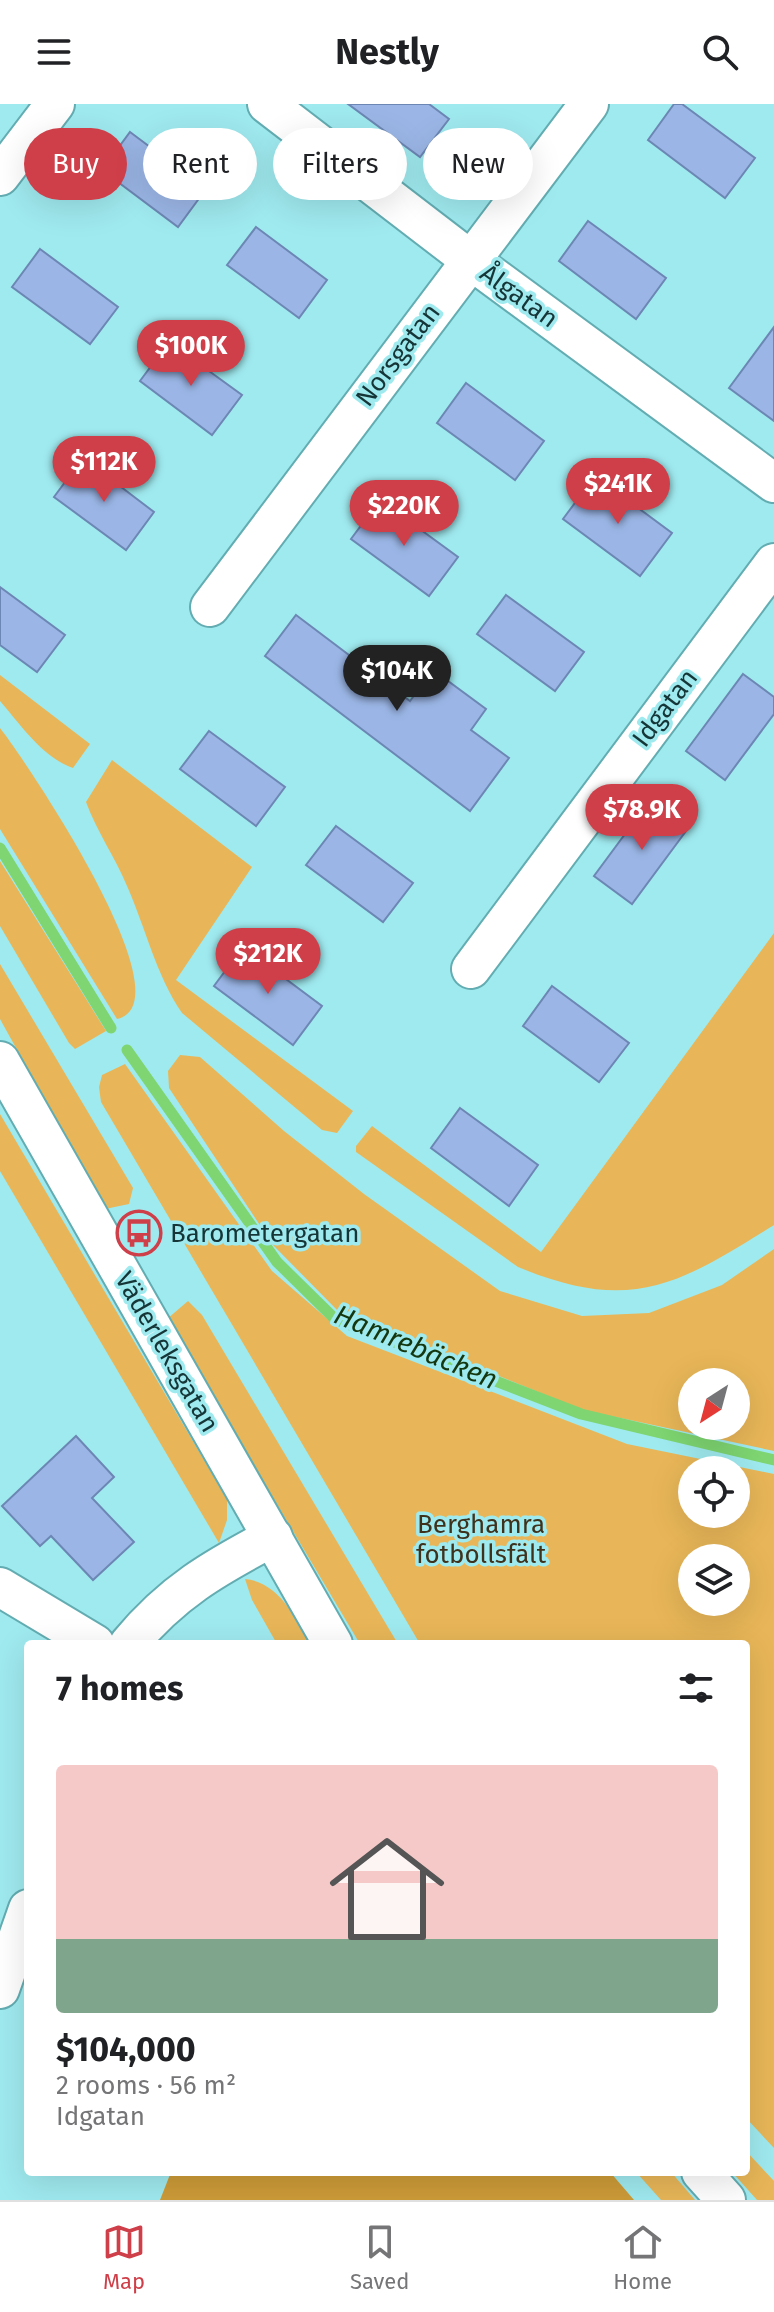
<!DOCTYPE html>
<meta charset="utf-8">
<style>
body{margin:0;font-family:"Fira Sans",sans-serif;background:#f6f6f6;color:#202124;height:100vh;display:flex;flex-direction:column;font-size:30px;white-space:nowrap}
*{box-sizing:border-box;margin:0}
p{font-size:26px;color:#757577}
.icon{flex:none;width:44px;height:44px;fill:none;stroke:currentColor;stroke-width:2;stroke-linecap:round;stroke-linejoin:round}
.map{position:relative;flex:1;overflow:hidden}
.details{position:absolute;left:24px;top:1536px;width:726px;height:536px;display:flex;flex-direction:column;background:#fff;border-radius:8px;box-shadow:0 8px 32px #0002}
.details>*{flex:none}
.hud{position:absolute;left:24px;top:24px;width:726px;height:72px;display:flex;gap:16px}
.needle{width:52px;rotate:216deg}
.tools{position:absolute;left:678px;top:1264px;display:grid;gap:16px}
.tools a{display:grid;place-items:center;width:72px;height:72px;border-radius:50%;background:#fff;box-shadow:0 8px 32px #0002;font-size:40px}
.price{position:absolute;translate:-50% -68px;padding:0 18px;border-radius:28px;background:#cf3f49;color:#fff;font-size:26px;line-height:52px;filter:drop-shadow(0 2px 4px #0008)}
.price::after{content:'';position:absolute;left:50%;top:48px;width:24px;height:18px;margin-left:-12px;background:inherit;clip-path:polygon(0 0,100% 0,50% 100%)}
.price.selected{background:#222;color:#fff}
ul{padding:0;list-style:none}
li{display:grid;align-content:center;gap:16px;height:424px;padding:0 32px}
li+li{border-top:2px solid #e0e0e0}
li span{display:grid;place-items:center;height:248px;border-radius:8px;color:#555}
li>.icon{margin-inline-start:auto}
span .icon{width:144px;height:144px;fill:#fffc;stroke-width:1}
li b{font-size:34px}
h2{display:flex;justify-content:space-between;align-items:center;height:96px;padding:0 32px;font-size:34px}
.tag{padding:0 28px;border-radius:36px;background:#fff;box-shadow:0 8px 32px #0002;font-size:28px;line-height:72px}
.tag.selected{background:#cf3f49;color:#fff}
header{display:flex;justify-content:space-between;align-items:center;height:104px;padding:0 32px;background:#fff;font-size:36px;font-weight:700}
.dock{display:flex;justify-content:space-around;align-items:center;height:112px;border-top:2px solid #e0e0e0;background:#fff;font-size:22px;color:#757577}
.dock a{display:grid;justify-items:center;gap:4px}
.dock .selected{color:#cf3f49}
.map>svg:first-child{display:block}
.green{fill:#e8b658;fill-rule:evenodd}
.forest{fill:#cd9b38}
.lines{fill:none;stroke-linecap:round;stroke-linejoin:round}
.stream{stroke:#7ed571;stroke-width:11}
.building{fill:#9bb6e6;stroke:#6d87b4;stroke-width:2}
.minor-casing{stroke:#63adb2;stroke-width:42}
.minor{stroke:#fff;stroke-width:38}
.labels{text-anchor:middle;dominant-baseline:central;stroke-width:7;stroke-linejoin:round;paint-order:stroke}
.street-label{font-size:26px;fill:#153537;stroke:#9feaef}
.poi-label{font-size:26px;fill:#153537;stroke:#9feaef;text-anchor:start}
.park-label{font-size:26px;fill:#3e321d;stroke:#9feaef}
.water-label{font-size:28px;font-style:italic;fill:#153710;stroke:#9feaef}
</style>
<header><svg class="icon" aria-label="menu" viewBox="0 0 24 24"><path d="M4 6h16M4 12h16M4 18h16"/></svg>Nestly<svg class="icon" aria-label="search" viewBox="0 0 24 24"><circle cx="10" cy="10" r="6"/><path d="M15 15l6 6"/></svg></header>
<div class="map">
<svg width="774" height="2096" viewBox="0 0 774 2096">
<rect width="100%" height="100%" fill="#9feaef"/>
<g class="green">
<path d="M0 571 90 640 73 664C43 654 20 620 0 597Z"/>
<path d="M0 624C23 653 190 899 117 915L0 725Z"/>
<path d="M112 656 252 763 176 876 353 1007 337 1029 322 1026 182 909C156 871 146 825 127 782 115 753 97 728 86 698Z"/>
<polygon points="0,757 106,927 75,945 69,939 0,822"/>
<path d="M774 829V1121C678 1181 631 1210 518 1163L356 1048V1042L372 1022 541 1148Z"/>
<polygon points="0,860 133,1084 129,1100 105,1105 0,915"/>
<path d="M180 951 200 953 284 1027 364 1090 500 1187 582 1212 649 1209 722 1181 774 1145V1347L583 1306 338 1207 273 1141 169 984 168 967ZM692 1278H736V1322H692Z"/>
<path d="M125 960 272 1167 347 1232 627 1340 774 1370V2044L746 2014V1540H420L101 998 99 983 102 971ZM692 1366H736V1410H692ZM692 1454H736V1498H692Z"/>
<polygon points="0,1010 227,1395 227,1416 219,1439 0,1067"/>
<polygon points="188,1197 202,1211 398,1540 360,1540 167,1215"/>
<path d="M245 1475C278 1478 296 1513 310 1540H277L252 1496Z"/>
<polygon points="746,2047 774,2077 774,2096 757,2096 732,2068 746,2068"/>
<polygon points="636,2068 671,2068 695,2096 661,2096"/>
</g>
<polygon class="forest" points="171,2068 610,2068 634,2096 160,2096"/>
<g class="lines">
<g class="stream">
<polyline points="0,744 111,924"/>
<polyline points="127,946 277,1158 335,1215 581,1310 774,1356"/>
</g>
</g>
<g class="building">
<polygon points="348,0 429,0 449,15 420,53"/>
<polygon points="674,0 682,0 755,54 725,94 648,36"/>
<polygon points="130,28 206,85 178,123 102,66"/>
<polygon points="588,117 666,174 636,215 559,157"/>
<polygon points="256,123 327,176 299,214 227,161"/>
<polygon points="40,145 118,203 90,240 12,183"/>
<polygon points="774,223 774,317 729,284"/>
<polygon points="169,238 242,291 212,331 140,277"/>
<polygon points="466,279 544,337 515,376 437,319"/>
<polygon points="83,354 154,408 126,446 54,393"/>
<polygon points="595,372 672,429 640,472 563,415"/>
<polygon points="380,396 458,453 429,492 351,435"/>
<polygon points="0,483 65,531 37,568 0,541"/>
<polygon points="506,491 584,548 555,587 477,530"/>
<polygon points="296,511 410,597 433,566 486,605 471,626 509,654 470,707 265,552"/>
<polygon points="743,570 774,593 774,610 725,676 686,647"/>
<polygon points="209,627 285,683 256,722 180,665"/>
<polygon points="651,695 689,723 632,800 594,772"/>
<polygon points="336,722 413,779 383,818 306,761"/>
<polygon points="243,843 322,902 293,941 214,882"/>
<polygon points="552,882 629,939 599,978 523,922"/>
<polygon points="460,1004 538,1061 509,1102 431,1044"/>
<polygon points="76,1332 114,1373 92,1394 134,1438 93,1476 51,1432 40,1442 2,1402"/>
</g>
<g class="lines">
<g class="minor-casing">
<g id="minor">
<polyline points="267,0 469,155 774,379"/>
<polyline points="0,72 55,0"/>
<polyline points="210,503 589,0"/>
<polyline points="471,865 774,459"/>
<polyline points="0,957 333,1540"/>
<polyline points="0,1483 95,1540"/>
<path d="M129 1540C172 1488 214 1464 273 1433"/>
<polyline points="0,1885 28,1805"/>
<polyline points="701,2068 726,2096"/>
</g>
</g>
<use href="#minor" class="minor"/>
</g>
<defs>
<g id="bus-ring" transform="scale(2.3)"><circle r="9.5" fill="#9feaef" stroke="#cf3f49" stroke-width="1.5"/><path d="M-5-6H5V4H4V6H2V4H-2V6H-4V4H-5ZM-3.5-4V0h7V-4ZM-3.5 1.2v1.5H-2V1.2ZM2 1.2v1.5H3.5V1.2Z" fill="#cf3f49"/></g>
</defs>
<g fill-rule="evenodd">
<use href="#bus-ring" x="139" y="1129"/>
</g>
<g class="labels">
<g class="street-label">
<text transform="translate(519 192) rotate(36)">Ålgatan</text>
<text transform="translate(398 251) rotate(-53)">Norsgatan</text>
<text transform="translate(665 604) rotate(-53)">Idgatan</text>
<text transform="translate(167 1248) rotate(60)">Väderleksgatan</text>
</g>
<g class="poi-label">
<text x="170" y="1129">Barometergatan</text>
</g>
<g class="park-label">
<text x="481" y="1420">Berghamra<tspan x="481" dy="30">fotbollsfält</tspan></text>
</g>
<g class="water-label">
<text transform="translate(416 1243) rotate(23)">Hamrebäcken</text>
</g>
</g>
</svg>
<div class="tools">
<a><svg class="needle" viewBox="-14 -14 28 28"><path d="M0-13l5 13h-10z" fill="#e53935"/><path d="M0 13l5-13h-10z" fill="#757577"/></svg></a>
<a><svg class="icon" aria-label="locate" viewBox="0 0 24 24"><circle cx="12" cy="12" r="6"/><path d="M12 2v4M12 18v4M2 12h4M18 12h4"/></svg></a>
<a><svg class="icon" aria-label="layers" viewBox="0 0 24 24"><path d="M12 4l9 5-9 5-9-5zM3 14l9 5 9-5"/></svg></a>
</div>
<b class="price" style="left:191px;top:284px">$100K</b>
<b class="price" style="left:104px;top:400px">$112K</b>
<b class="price" style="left:618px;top:422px">$241K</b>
<b class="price" style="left:404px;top:444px">$220K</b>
<b class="price selected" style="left:397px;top:609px">$104K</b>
<b class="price" style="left:642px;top:748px">$78.9K</b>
<b class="price" style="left:268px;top:892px">$212K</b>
<div class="hud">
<a class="tag selected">Buy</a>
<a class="tag">Rent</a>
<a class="tag">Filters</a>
<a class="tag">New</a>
</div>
<section class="details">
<h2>7 homes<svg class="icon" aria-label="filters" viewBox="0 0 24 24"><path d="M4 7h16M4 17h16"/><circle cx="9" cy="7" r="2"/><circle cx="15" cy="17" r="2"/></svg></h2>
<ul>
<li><span style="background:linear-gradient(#f6c9c9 70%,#7fa58c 0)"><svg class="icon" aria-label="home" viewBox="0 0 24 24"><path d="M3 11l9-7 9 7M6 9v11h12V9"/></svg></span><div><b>$104,000</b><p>2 rooms · 56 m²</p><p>Idgatan</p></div></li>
</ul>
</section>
</div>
<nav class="dock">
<a class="selected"><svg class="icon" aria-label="map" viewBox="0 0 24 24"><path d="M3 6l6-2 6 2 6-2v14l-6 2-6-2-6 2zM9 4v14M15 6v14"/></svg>Map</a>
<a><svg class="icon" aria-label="saved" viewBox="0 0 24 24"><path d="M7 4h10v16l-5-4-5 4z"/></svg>Saved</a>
<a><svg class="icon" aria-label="home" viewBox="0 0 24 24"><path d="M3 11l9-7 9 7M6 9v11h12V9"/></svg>Home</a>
</nav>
